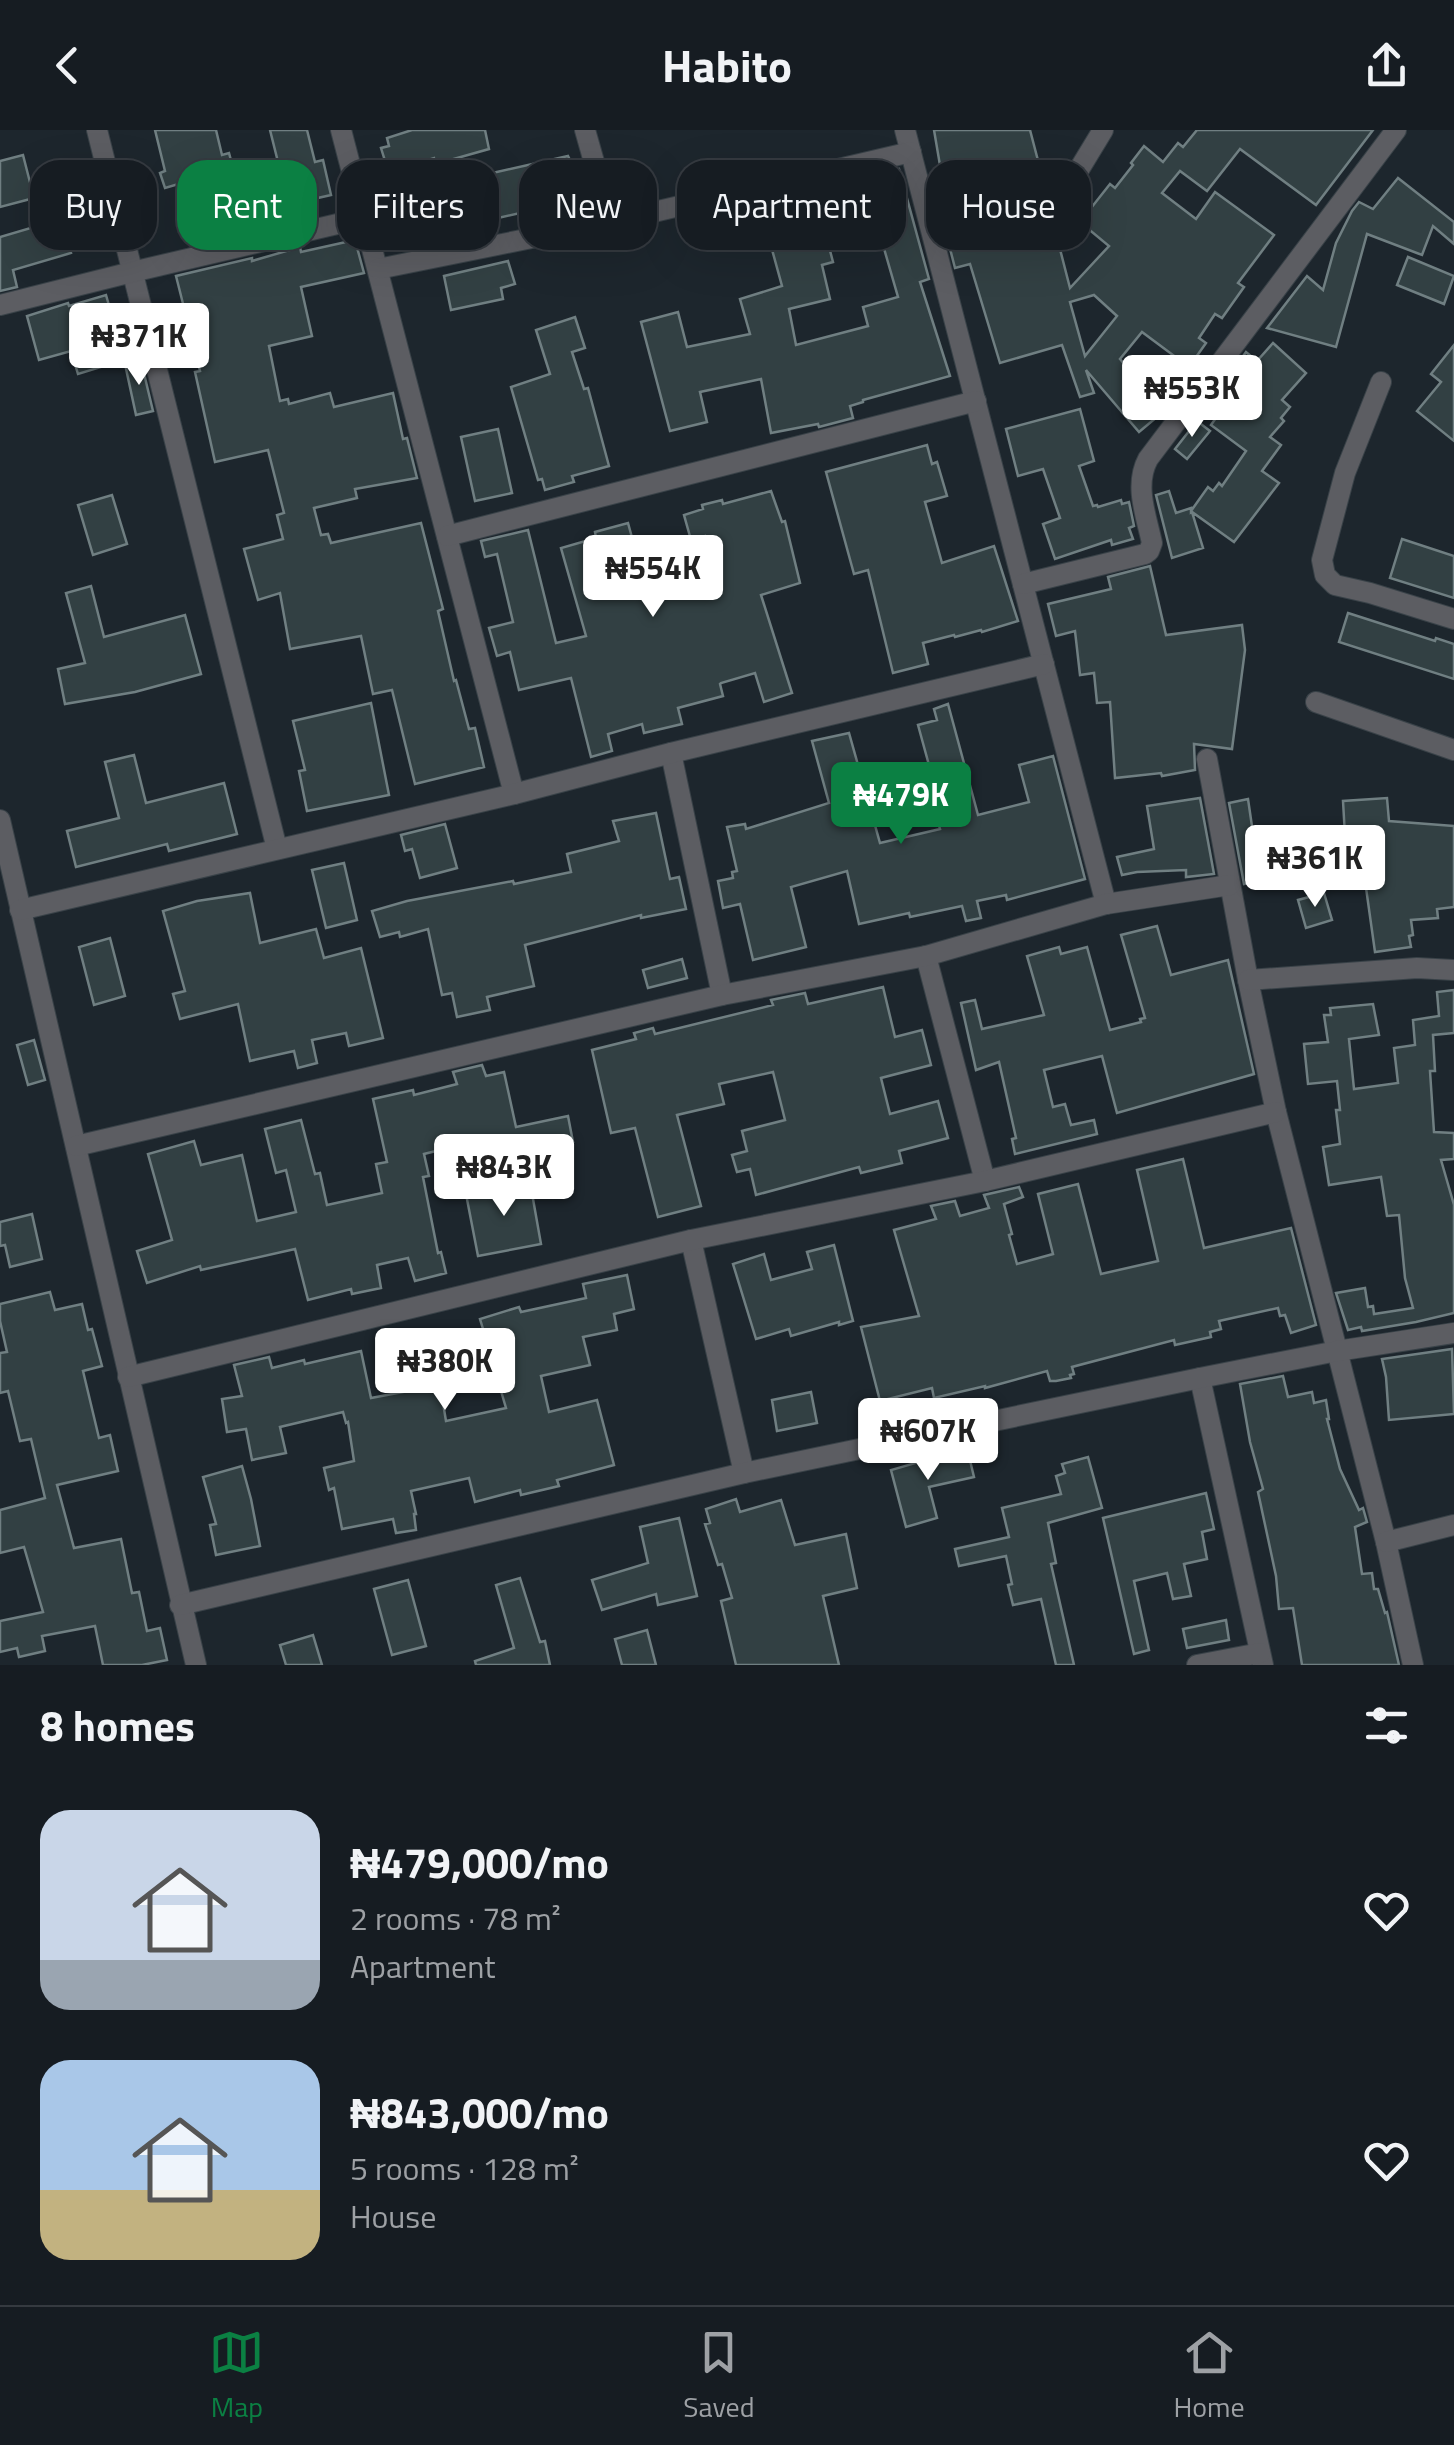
<!DOCTYPE html>
<meta charset="utf-8">
<style>
body{margin:0;font-family:"Titillium Web",sans-serif;background:#23292f;color:#f1f3f6;height:100vh;display:flex;flex-direction:column;font-size:38px;white-space:nowrap}
*{box-sizing:border-box;margin:0}
p{font-size:32px;color:#9ea1a5}
.icon{flex:none;width:55px;height:55px;fill:none;stroke:currentColor;stroke-width:2;stroke-linecap:round;stroke-linejoin:round}
.map{position:relative;height:1535px;overflow:hidden}
.details{display:flex;flex-direction:column;background:#161c22;flex:1}
.details>*{flex:none}
.guide{position:absolute;left:30px;top:30px;width:1395px;height:90px;display:flex;gap:20px}
.price{position:absolute;translate:-50% -85px;padding:0 22px;border-radius:10px;background:#fff;color:#222;font-size:32px;line-height:65px;filter:drop-shadow(0 2px 5px #0008)}
.price::after{content:'';position:absolute;left:50%;top:60px;width:30px;height:22px;margin-left:-15px;background:inherit;clip-path:polygon(0 0,100% 0,50% 100%)}
.price.selected{background:#0b8043;color:#fff}
ul{padding:0;list-style:none}
li{display:flex;align-items:center;gap:30px;height:250px;padding:0 40px}
li span{display:grid;place-items:center;flex:none;width:280px;height:200px;border-radius:30px;color:#555}
li>.icon{margin-inline-start:auto}
span .icon{width:120px;height:120px;fill:#fffc;stroke-width:1}
li b{font-size:42px}
h2{display:flex;justify-content:space-between;align-items:center;height:120px;padding:0 40px;font-size:42px}
.pill{padding:0 35px;border-radius:30px;background:#161c22;box-shadow:0 10px 40px #0002,0 0 0 2px #353a40;font-size:35px;line-height:90px}
.pill.selected{background:#0b8043;color:#fff}
header{display:flex;justify-content:space-between;align-items:center;height:130px;padding:0 40px;background:#161c22;font-size:45px;font-weight:700}
.dock{display:flex;justify-content:space-around;align-items:center;height:140px;border-top:2px solid #353a40;background:#161c22;font-size:28px;color:#9ea1a5}
.dock a{display:grid;justify-items:center;gap:5px}
.dock .selected{color:#0b8043}
.map>svg:first-child{display:block}
.building{fill:#324043;stroke:#707f82;stroke-width:2.5;fill-rule:evenodd}
.lines{fill:none;stroke-linecap:round;stroke-linejoin:round}
.minor-casing{stroke:#394248;stroke-width:22}
.minor{stroke:#5c5d62;stroke-width:20}
</style>
<header><svg class="icon" aria-label="back" viewBox="0 0 24 24"><path d="M15 5l-7 7 7 7"/></svg>Habito<svg class="icon" aria-label="share" viewBox="0 0 24 24"><path d="M12 15V3M7 8l5-5 5 5M5 13v7h14v-7"/></svg></header>
<div class="map">
<svg width="1454" height="1535" viewBox="0 0 1454 1535">
<rect width="100%" height="100%" fill="#1d262d"/>
<g class="building">
<polygon points="155,0 216,0 222,25 229,23 236,49 280,40 270,0 307,0 315,32 323,30 331,65 238,86 209,96 192,50 165,58 160,43 165,41"/>
<polygon points="412,0 485,0 489,19 436,34 434,28 397,40 394,32 386,34 381,18 389,16 387,8"/>
<path d="M934 0H1030L1047 65H1045L1041 78 1043 85 1053 92 1070 158 1109 116 1080 92 1110 54 1115 58 1133 35 1131 33 1144 16 1163 32 1178 13 1183 17 1197 0H1373L1316 75 1240 19 1207 61 1180 41 1162 63 1196 89 1215 62 1274 105 1238 153 1244 157 1222 188 1215 184 1199 208 1206 213 1189 237 1142 202 1120 229 1164 281 1139 302 1086 240 1094 263 1080 267 1062 215 1000 233 970 134 955 138 947 107 951 105 950 101 956 99 943 53ZM1094 165 1117 186 1085 226 1070 172Z"/>
<polygon points="23,25 34,68 0,77 0,31"/>
<polygon points="568,26 578,46 578,70 498,88 488,44"/>
<polygon points="899,39 929,149 920,152 950,246 863,270 863,272 850,276 853,288 819,297 818,294 771,303 761,249 700,262 707,292 670,301 641,192 678,182 687,217 750,204 740,169 782,156 759,72 785,66 789,79 817,71 833,132 822,135 830,169 789,179 796,215 868,196 863,177 898,167 883,115 880,116 879,113 858,119 853,104 859,102 843,55"/>
<polygon points="1398,48 1454,92 1454,114 1433,96 1422,125 1367,104 1336,217 1267,198 1307,146 1323,160 1336,113 1352,81 1359,72 1373,79"/>
<polygon points="61,89 71,123 13,140 17,157 0,161 0,107"/>
<polygon points="355,110 364,143 301,157 312,206 269,216 280,271 288,269 289,274 330,263 334,277 393,263 403,309 407,308 417,348 355,359 357,368 314,378 321,405 328,404 331,413 421,393 443,479 438,481 454,551 456,550 469,599 475,598 484,637 415,654 392,560 373,564 361,506 290,519 280,463 258,470 244,419 283,409 277,385 284,383 268,320 215,332 195,242 200,241 176,146 252,128 252,131 300,117 301,122"/>
<polygon points="1408,127 1454,146 1444,174 1397,155"/>
<polygon points="508,131 515,154 501,158 503,169 451,180 444,146"/>
<polygon points="106,165 116,200 105,204 114,233 78,244 71,221 39,230 27,186 68,173 69,176"/>
<polygon points="575,187 585,218 572,222 584,259 588,258 609,336 572,346 574,352 545,360 542,349 538,350 511,257 550,244 536,200"/>
<polygon points="1273,213 1306,243 1282,270 1290,277 1281,288 1284,291 1270,307 1281,315 1262,341 1279,353 1234,412 1192,382 1203,418 1172,428 1156,365 1169,361 1176,383 1191,378 1191,381 1208,357 1213,361 1219,353 1222,356 1246,321 1211,295 1233,264 1231,262 1243,248 1233,240 1246,222 1257,231"/>
<polygon points="1454,215 1454,311 1417,281 1441,252 1431,244"/>
<polygon points="141,231 153,281 136,285 125,234"/>
<polygon points="1080,279 1094,331 1079,336 1093,376 1097,375 1098,377 1121,370 1122,374 1129,372 1134,396 1129,398 1133,409 1112,415 1111,410 1055,429 1043,394 1060,388 1043,339 1018,346 1006,299"/>
<polygon points="1197,291 1210,301 1187,329 1175,319"/>
<polygon points="498,299 512,363 475,371 461,307"/>
<polygon points="927,315 932,334 937,332 947,366 925,372 942,433 994,416 1018,491 982,502 981,500 955,507 954,505 923,513 928,534 893,543 868,440 854,444 826,342"/>
<polygon points="771,361 782,392 785,391 800,453 761,465 792,563 764,572 755,543 721,553 720,554 723,566 678,578 682,594 644,603 642,594 608,604 612,621 591,627 571,548 519,560 510,522 497,526 489,498 513,492 497,424 485,427 481,411 528,400 556,513 586,506 561,418 596,408 595,402 628,393 645,455 714,437 705,406 691,410 684,385 703,379 702,375 722,370 723,374"/>
<polygon points="112,365 127,414 93,425 78,375"/>
<polygon points="1402,409 1454,426 1454,468 1390,448"/>
<polygon points="1150,436 1166,505 1242,495 1245,520 1232,619 1194,614 1195,640 1162,646 1161,643 1115,648 1110,572 1097,573 1094,543 1080,545 1075,501 1056,506 1048,474 1111,459 1108,447"/>
<polygon points="91,456 104,507 185,485 201,544 135,562 65,574 58,539 85,533 66,463"/>
<polygon points="1348,483 1435,511 1436,508 1454,514 1454,549 1339,512"/>
<polygon points="371,573 389,665 307,681 299,641 305,640 293,591"/>
<polygon points="948,574 978,685 1029,672 1019,635 1053,626 1085,749 1007,770 1006,765 977,771 981,788 966,791 962,776 910,787 909,783 859,794 847,741 791,757 806,817 753,830 740,774 723,778 718,751 733,748 732,742 737,741 727,697 745,694 746,699 829,673 812,611 849,603 880,713 940,699 929,659 935,657 918,595 937,590 934,579"/>
<polygon points="134,625 146,673 224,653 237,704 169,721 167,714 76,737 67,701 119,688 105,632"/>
<polygon points="1200,668 1214,744 1186,747 1186,740 1137,742 1122,745 1117,727 1154,719 1147,676"/>
<polygon points="1387,668 1389,691 1454,696 1454,777 1437,779 1438,788 1411,790 1413,805 1409,806 1411,817 1375,822 1361,722 1346,723 1343,671"/>
<polygon points="1248,669 1260,751 1244,754 1229,673"/>
<polygon points="656,683 670,749 679,747 686,779 641,788 641,785 525,815 534,856 487,867 490,880 457,887 452,863 442,865 428,799 400,807 399,802 380,807 372,781 407,771 513,751 514,754 571,742 567,724 619,711 613,691"/>
<polygon points="445,694 457,738 420,748 412,719 405,721 401,705"/>
<polygon points="344,733 357,790 326,798 312,740"/>
<polygon points="250,763 260,813 316,799 324,828 361,818 383,908 349,916 346,903 312,910 317,933 298,938 294,921 250,931 238,874 180,889 173,864 185,861 163,781 197,771"/>
<polygon points="1324,763 1332,790 1306,798 1298,770"/>
<polygon points="1157,796 1171,845 1228,830 1254,944 1117,983 1102,926 1044,940 1053,977 1065,974 1071,995 1094,990 1097,1004 1015,1024 1012,1009 1016,1008 999,932 976,940 961,873 975,870 982,899 1044,885 1027,826 1059,817 1061,824 1087,817 1110,900 1141,892 1140,889 1145,888 1121,805"/>
<polygon points="110,808 125,866 94,875 79,817"/>
<polygon points="682,829 687,848 648,858 643,840"/>
<polygon points="883,857 895,907 922,900 931,935 881,948 890,984 938,971 948,1008 899,1021 902,1033 861,1043 859,1037 756,1065 750,1039 737,1042 732,1025 747,1021 742,1001 785,990 773,942 719,954 724,974 677,985 701,1076 658,1087 635,998 611,1003 592,920 636,909 634,903 653,898 655,904 773,875 771,870 805,863 808,874"/>
<polygon points="1454,860 1454,903 1433,905 1435,941 1430,941 1434,1002 1454,1003 1454,1029 1441,1030 1454,1075 1454,1183 1416,1192 1362,1201 1361,1197 1348,1200 1336,1163 1365,1158 1368,1177 1373,1176 1374,1184 1413,1178 1405,1148 1399,1085 1387,1086 1381,1047 1329,1055 1323,1017 1340,1014 1336,980 1340,980 1337,951 1308,954 1304,914 1328,912 1324,885 1331,885 1330,878 1373,874 1379,905 1349,909 1354,959 1398,953 1394,918 1415,915 1413,890 1439,886 1437,862"/>
<polygon points="34,910 45,950 28,955 17,915"/>
<polygon points="482,935 486,946 504,942 516,997 568,986 573,1012 484,1030 480,1010 424,1024 429,1046 423,1047 438,1123 441,1122 446,1143 415,1151 408,1128 377,1135 381,1158 352,1164 351,1159 308,1170 295,1119 201,1140 200,1136 147,1153 137,1121 172,1110 148,1024 194,1011 201,1035 242,1025 257,1091 296,1082 286,1040 276,1043 265,999 301,990 315,1044 320,1043 327,1075 382,1063 376,1034 387,1032 373,969 413,960 414,965 457,954 453,942"/>
<polygon points="1183,1029 1204,1118 1291,1098 1316,1195 1291,1203 1285,1185 1280,1186 1278,1178 1219,1191 1221,1199 1210,1202 1211,1207 1175,1215 1174,1210 1072,1237 1074,1244 1070,1245 1071,1248 1056,1251 1050,1251 1047,1241 985,1258 985,1256 934,1268 932,1258 880,1271 861,1197 919,1186 894,1100 936,1089 931,1076 955,1071 960,1086 989,1078 984,1065 1019,1057 1023,1067 1004,1074 1012,1104 1009,1105 1017,1134 1053,1124 1038,1064 1078,1054 1101,1144 1158,1131 1137,1040"/>
<polygon points="530,1052 541,1114 478,1126 466,1064"/>
<polygon points="32,1084 42,1129 10,1137 5,1115 0,1116 0,1092"/>
<polygon points="834,1115 853,1191 839,1195 839,1192 791,1206 789,1199 756,1209 733,1134 764,1124 771,1150 812,1139 807,1122"/>
<polygon points="627,1145 634,1179 614,1184 617,1200 583,1207 590,1235 541,1246 549,1282 597,1270 614,1335 557,1350 559,1356 521,1365 520,1360 475,1372 469,1348 411,1361 416,1384 414,1384 416,1400 396,1403 393,1389 342,1399 334,1358 329,1360 324,1338 354,1331 348,1292 346,1293 343,1282 280,1297 286,1323 252,1330 246,1299 227,1302 222,1269 242,1266 234,1235 269,1227 272,1238 304,1230 305,1234 361,1221 371,1268 440,1255 446,1291 506,1278 496,1244 442,1256 435,1223 487,1212 480,1189 519,1177 521,1182 586,1168 583,1154"/>
<polygon points="50,1162 55,1180 82,1174 88,1200 92,1199 102,1236 83,1241 99,1308 110,1305 118,1341 57,1355 74,1418 121,1409 132,1463 139,1462 147,1501 160,1498 167,1530 142,1535 103,1535 95,1496 42,1506 45,1521 19,1527 17,1518 0,1522 0,1491 43,1482 24,1417 0,1423 0,1380 45,1368 31,1309 20,1311 8,1261 0,1263 0,1223 7,1222 0,1191 0,1174"/>
<polygon points="1452,1219 1454,1284 1389,1290 1386,1247 1382,1229"/>
<polygon points="1283,1246 1288,1267 1312,1262 1314,1273 1326,1270 1329,1289 1327,1289 1340,1339 1359,1380 1363,1378 1367,1392 1355,1397 1362,1444 1372,1443 1374,1459 1378,1459 1385,1483 1387,1482 1399,1535 1302,1535 1293,1478 1279,1479 1276,1446 1258,1362 1263,1359 1250,1312 1240,1254"/>
<polygon points="811,1262 817,1293 777,1301 772,1270"/>
<polygon points="967,1318 974,1347 929,1357 937,1388 906,1397 891,1340"/>
<polygon points="1088,1327 1102,1378 1048,1393 1056,1433 1051,1434 1074,1535 1056,1535 1041,1469 1013,1475 1008,1455 1012,1454 1006,1426 959,1436 955,1419 1009,1407 1002,1378 1061,1364 1056,1346 1065,1343 1062,1334"/>
<polygon points="242,1336 251,1369 260,1416 216,1425 210,1395 216,1394 203,1347"/>
<polygon points="1206,1363 1214,1399 1202,1402 1207,1429 1184,1434 1191,1466 1173,1469 1167,1443 1134,1451 1149,1520 1134,1524 1103,1388"/>
<polygon points="736,1369 740,1382 781,1370 795,1415 846,1404 857,1458 823,1466 839,1535 736,1535 721,1471 732,1468 722,1434 718,1435 705,1394 710,1393 706,1379"/>
<polygon points="679,1388 697,1466 658,1475 656,1464 602,1480 592,1450 648,1433 640,1397"/>
<polygon points="520,1448 540,1512 545,1511 550,1535 476,1535 475,1531 514,1518 496,1455"/>
<polygon points="408,1450 426,1516 392,1525 374,1459"/>
<polygon points="1226,1490 1229,1510 1187,1518 1183,1499"/>
<polygon points="647,1500 656,1535 622,1535 615,1509"/>
<polygon points="313,1505 322,1535 286,1535 280,1515"/>
</g>
<g class="lines">
<g class="minor-casing">
<g id="minor">
<polyline points="97,0 277,719"/>
<polyline points="341,0 514,664"/>
<polyline points="585,0 611,92"/>
<polyline points="905,0 1106,774"/>
<polyline points="1055,79 1103,0"/>
<polyline points="378,139 611,92 911,22"/>
<polyline points="0,175 132,142 363,88"/>
<polyline points="1381,252 1345,343 1322,430 1325,445 1335,455 1370,463 1454,489"/>
<polyline points="447,406 976,271"/>
<path d="M1023 454 1145 424 1149 421 1152 413C1146 385 1134 355 1148 329L1396 0"/>
<polyline points="1316,572 1454,620"/>
<polyline points="671,623 722,865"/>
<polyline points="1207,629 1248,850 1276,982 1386,1412 1413,1535"/>
<polyline points="0,690 196,1535"/>
<polyline points="20,780 514,664 671,623 1044,534"/>
<polyline points="926,826 985,1051"/>
<polyline points="1248,850 1417,838 1454,840"/>
<polyline points="76,1016 722,865 926,826 1106,774 1230,755"/>
<polyline points="691,1110 744,1343"/>
<polyline points="128,1247 691,1110 985,1051 1276,982"/>
<polyline points="1200,1248 1263,1535"/>
<polyline points="1386,1412 1454,1395"/>
<polyline points="180,1475 744,1343 1200,1248 1337,1221 1454,1203"/>
<polyline points="1197,1535 1260,1523"/>
</g>
</g>
<use href="#minor" class="minor"/>
</g>
</svg>
<b class="price" style="left:139px;top:258px">₦371K</b>
<b class="price" style="left:1192px;top:310px">₦553K</b>
<b class="price" style="left:653px;top:490px">₦554K</b>
<b class="price selected" style="left:901px;top:717px">₦479K</b>
<b class="price" style="left:1315px;top:780px">₦361K</b>
<b class="price" style="left:504px;top:1089px">₦843K</b>
<b class="price" style="left:445px;top:1283px">₦380K</b>
<b class="price" style="left:928px;top:1353px">₦607K</b>
<div class="guide">
<a class="pill">Buy</a>
<a class="pill selected">Rent</a>
<a class="pill">Filters</a>
<a class="pill">New</a>
<a class="pill">Apartment</a>
<a class="pill">House</a>
</div>
</div>
<section class="details">
<h2>8 homes<svg class="icon" aria-label="filters" viewBox="0 0 24 24"><path d="M4 7h16M4 17h16"/><circle cx="9" cy="7" r="2"/><circle cx="15" cy="17" r="2"/></svg></h2>
<ul>
<li><span style="background:linear-gradient(#c9d6e8 75%,#9aa5b1 0)"><svg class="icon" aria-label="home" viewBox="0 0 24 24"><path d="M3 11l9-7 9 7M6 9v11h12V9"/></svg></span><div><b>₦479,000/mo</b><p>2 rooms · 78 m²</p><p>Apartment</p></div><svg class="icon" aria-label="heart" viewBox="0 0 24 24"><path d="M12 20l-8-8c-3-5 5-10 8-4 3-6 11-1 8 4z"/></svg></li>
<li><span style="background:linear-gradient(#a9c7e8 65%,#c2b280 0)"><svg class="icon" aria-label="home" viewBox="0 0 24 24"><path d="M3 11l9-7 9 7M6 9v11h12V9"/></svg></span><div><b>₦843,000/mo</b><p>5 rooms · 128 m²</p><p>House</p></div><svg class="icon" aria-label="heart" viewBox="0 0 24 24"><path d="M12 20l-8-8c-3-5 5-10 8-4 3-6 11-1 8 4z"/></svg></li>
</ul>
</section>
<nav class="dock">
<a class="selected"><svg class="icon" aria-label="map" viewBox="0 0 24 24"><path d="M3 6l6-2 6 2 6-2v14l-6 2-6-2-6 2zM9 4v14M15 6v14"/></svg>Map</a>
<a><svg class="icon" aria-label="saved" viewBox="0 0 24 24"><path d="M7 4h10v16l-5-4-5 4z"/></svg>Saved</a>
<a><svg class="icon" aria-label="home" viewBox="0 0 24 24"><path d="M3 11l9-7 9 7M6 9v11h12V9"/></svg>Home</a>
</nav>
